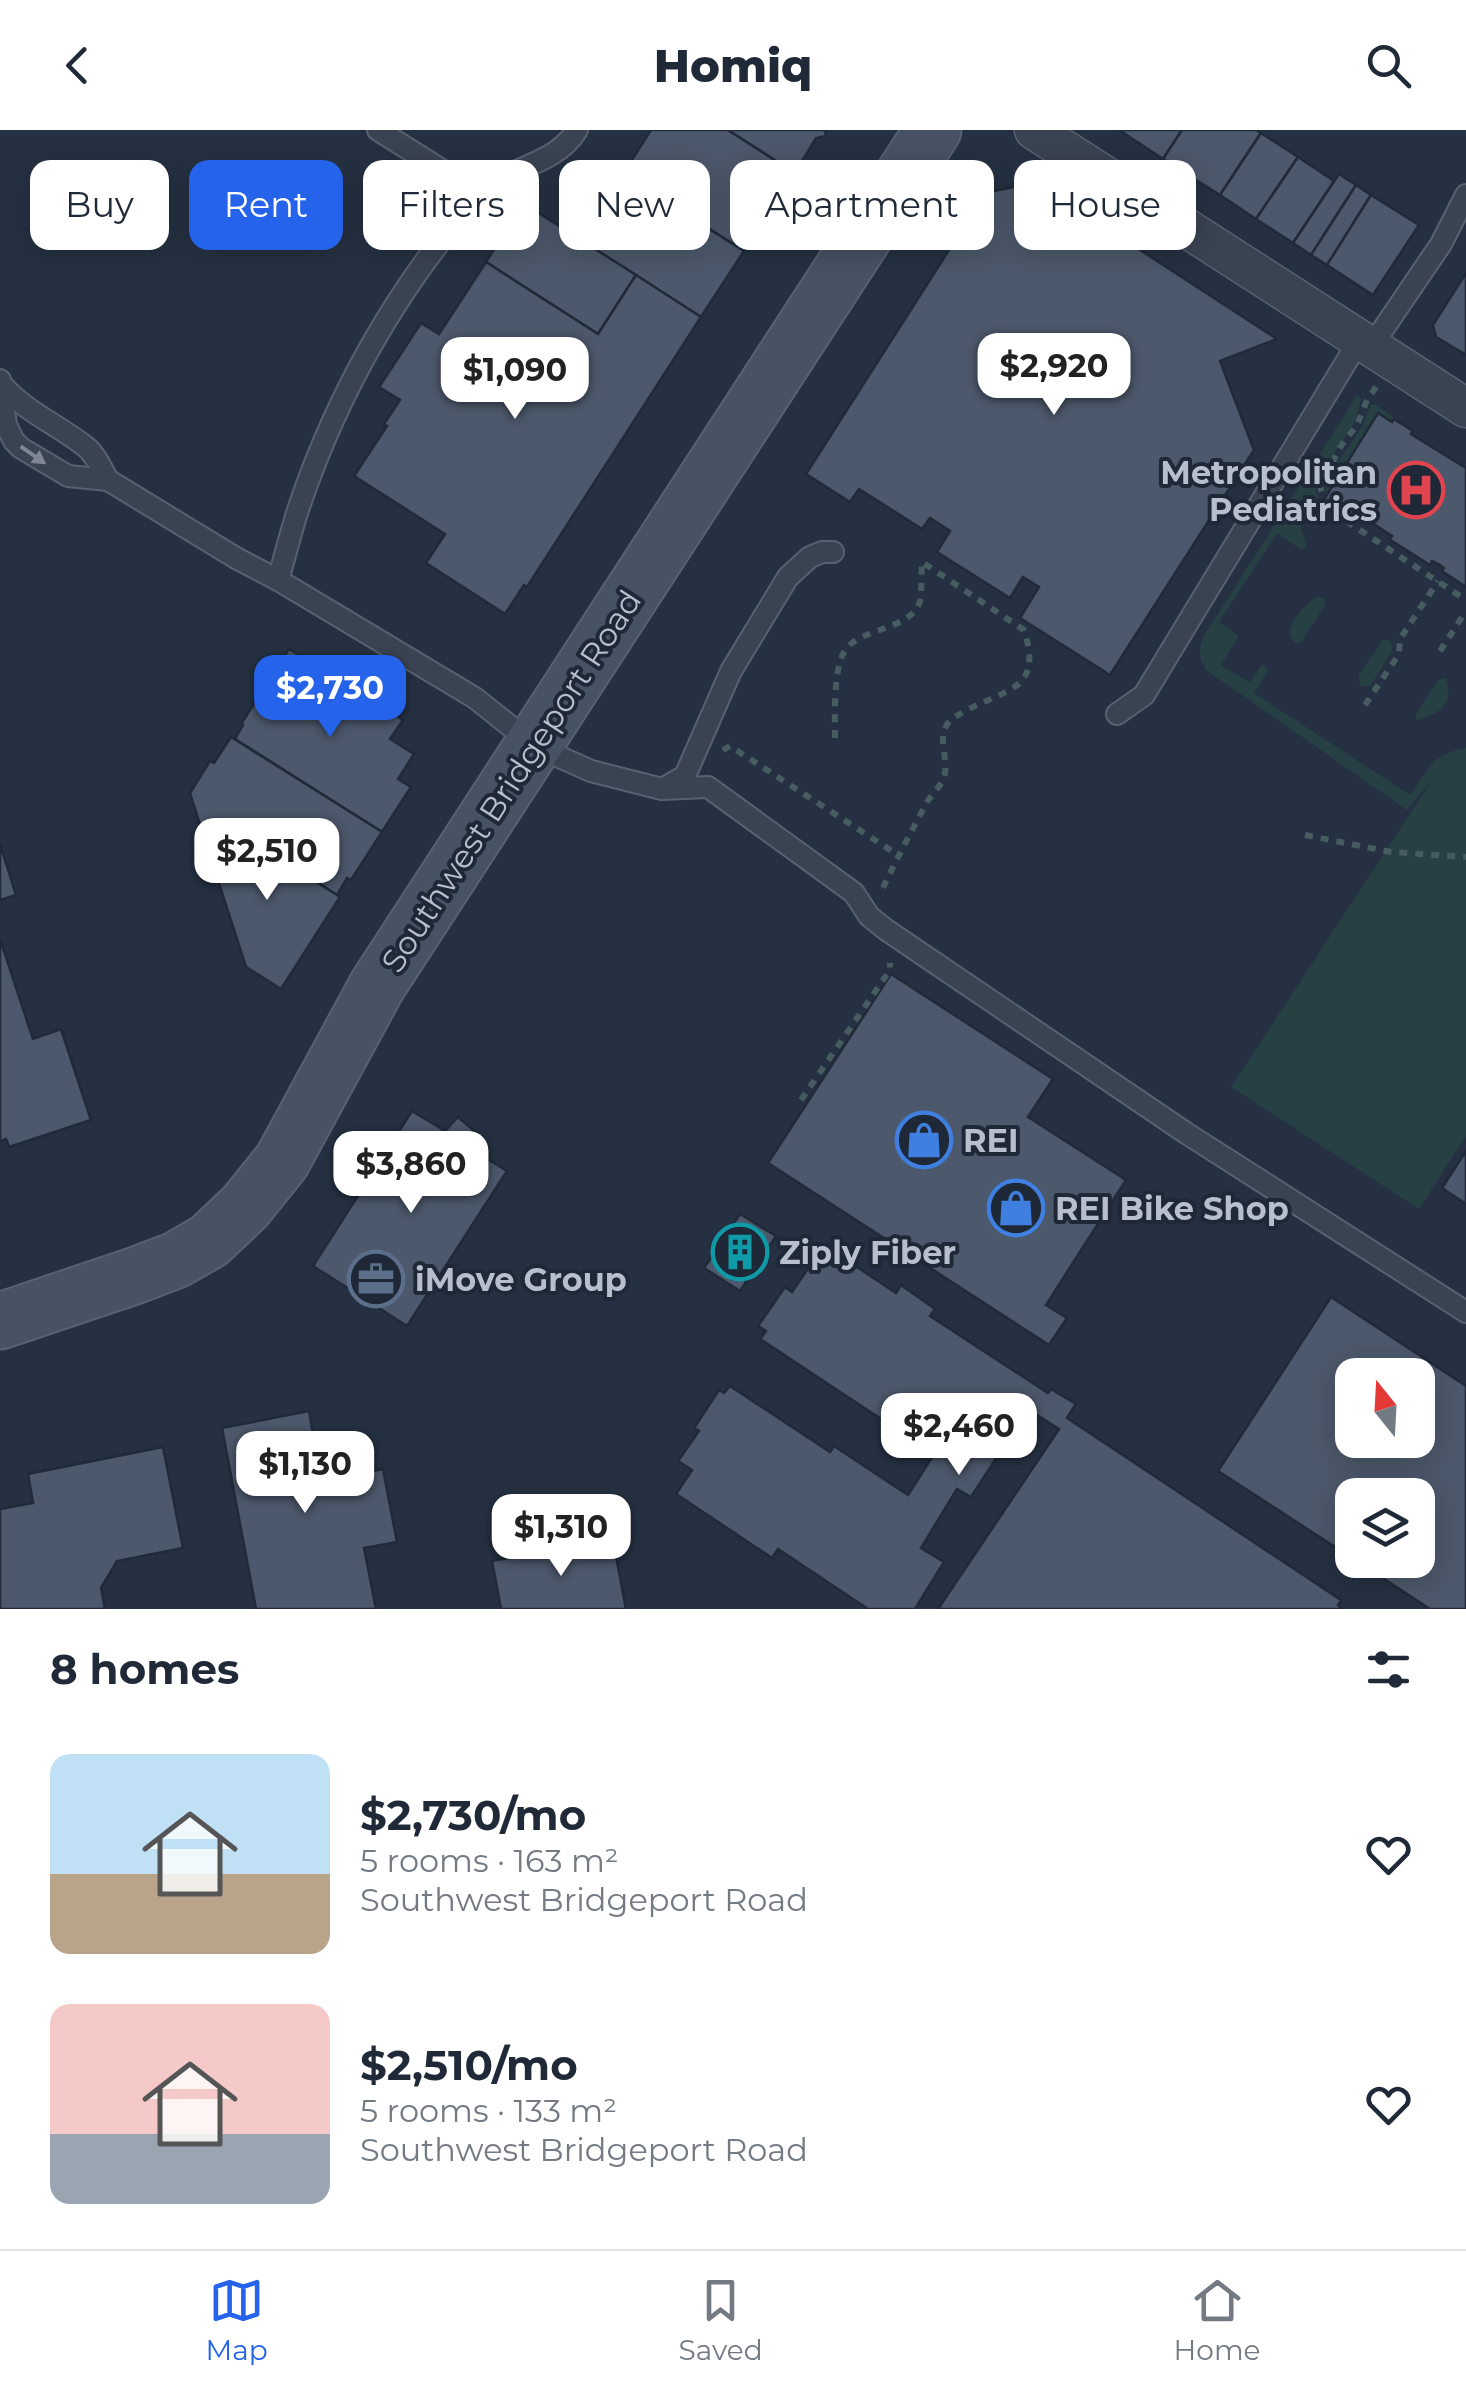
<!DOCTYPE html>
<meta charset="utf-8">
<style>
body{margin:0;font-family:Montserrat,sans-serif;background:#f6f6f7;color:#1f2937;height:100vh;display:flex;flex-direction:column;font-size:38px;white-space:nowrap}
*{box-sizing:border-box;margin:0}
p{font-size:32px;color:#747a83}
.icon{flex:none;width:55px;height:55px;fill:none;stroke:currentColor;stroke-width:2;stroke-linecap:round;stroke-linejoin:round}
.map{position:relative;height:1479px;overflow:hidden}
.drawer{display:flex;flex-direction:column;background:#fff;flex:1}
.drawer>*{flex:none}
.banner{position:absolute;left:30px;top:30px;width:1408px;height:90px;display:flex;gap:20px}
.needle{width:65px;rotate:342deg}
.buttons{position:absolute;left:1335px;top:1228px;display:grid;gap:20px}
.buttons a{display:grid;place-items:center;width:100px;height:100px;border-radius:20px;background:#fff;box-shadow:0 5px 25px #0003;font-size:50px}
.price{position:absolute;translate:-50% -85px;padding:0 22px;border-radius:20px;background:#fff;color:#222;font-size:32px;line-height:65px;filter:drop-shadow(0 2px 5px #0008)}
.price::after{content:'';position:absolute;left:50%;top:60px;width:30px;height:22px;margin-left:-15px;background:inherit;clip-path:polygon(0 0,100% 0,50% 100%)}
.price.on{background:#2563eb;color:#fff}
ul{padding:0;list-style:none}
li{display:flex;align-items:center;gap:30px;height:250px;padding:0 50px}
li span{display:grid;place-items:center;flex:none;width:280px;height:200px;border-radius:20px;color:#555}
li>.icon{margin-inline-start:auto}
span .icon{width:120px;height:120px;fill:#fffc;stroke-width:1}
li b{font-size:42px}
h2{display:flex;justify-content:space-between;align-items:center;height:120px;padding:0 50px;font-size:42px}
.chip{padding:0 35px;border-radius:20px;background:#fff;box-shadow:0 5px 25px #0003;font-size:35px;line-height:90px}
.chip.on{background:#2563eb;color:#fff}
header{display:flex;justify-content:space-between;align-items:center;height:130px;padding:0 50px;background:#fff;font-size:45px;font-weight:800}
.tab-bar{display:flex;justify-content:space-around;align-items:center;height:140px;border-top:2px solid #e0e1e3;background:#fff;font-size:28px;color:#747a83}
.tab-bar a{display:grid;justify-items:center;gap:5px}
.tab-bar .on{color:#2563eb}
.map>svg:first-child{display:block}
.green{fill:#274043}
.building{fill:#4c586b;stroke:#202a39;stroke-width:2.5;fill-rule:evenodd}
.lines{fill:none;stroke-linecap:round;stroke-linejoin:round}
.lane-casing{stroke:#58616f;stroke-width:24}
.street-casing{stroke:#58616f;stroke-width:41}
.secondary-casing{stroke:#58616f;stroke-width:59}
.path{stroke:#465c60;stroke-width:6;stroke-dasharray:8 8;stroke-linecap:butt}
.lane{stroke:#3a4352;stroke-width:20}
.street{stroke:#3a4352;stroke-width:38}
.secondary{stroke:#485265;stroke-width:55}
.oneway{fill:#7f8795}
.labels{text-anchor:middle;dominant-baseline:central;stroke-width:8;stroke-linejoin:round;paint-order:stroke}
.poi-label{font-size:32px;font-weight:bold;fill:#b7bfcc;stroke:#1e2837;text-anchor:start}
.street-label{font-size:32px;fill:#b7bfcc;stroke:#1e2837}
</style>
<header><svg class="icon" aria-label="back" viewBox="0 0 24 24"><path d="M15 5l-7 7 7 7"/></svg>Homiq<svg class="icon" aria-label="search" viewBox="0 0 24 24"><circle cx="10" cy="10" r="6"/><path d="M15 15l6 6"/></svg></header>
<div class="map">
<svg width="1466" height="1479" viewBox="0 0 1466 1479">
<rect width="100%" height="100%" fill="#253142"/>
<g class="green">
<path d="M1358 264 1361 270 1355 291 1316 351V362L1323 381 1315 384 1312 378 1297 384 1307 418 1300 419 1277 403 1219 492 1239 506 1221 535 1250 553 1262 534 1268 540 1254 563 1410 665C1429 639 1431 624 1466 618V1006L1419 1079 1231 957 1433 649 1407 680 1206 540C1198 528 1198 517 1205 504Z"/>
<polygon points="1374,274 1395,288 1392,292 1378,284 1327,363 1325,356 1326,350 1363,295 1371,275"/>
<path d="M1318 466 1325 469V475L1301 512 1295 513C1294 511 1291 509 1290 506 1287 494 1308 470 1318 466Z"/>
<polygon points="1383,510 1389,510 1392,513 1392,521 1371,555 1361,557 1358,546"/>
<path d="M1443 548 1446 549C1455 573 1438 586 1416 590V584L1438 550Z"/>
</g>
<g class="building">
<polygon points="651,0 728,0 795,43 744,121 665,71 661,77 619,50"/>
<polygon points="728,0 825,0 826,6 816,8 795,43"/>
<polygon points="1119,0 1182,0 1163,29"/>
<polygon points="1182,0 1256,0 1261,3 1220,65 1163,29"/>
<polygon points="1261,3 1298,27 1256,89 1220,65"/>
<polygon points="1298,27 1334,51 1293,113 1256,89"/>
<polygon points="1339,44 1356,55 1311,125 1293,113"/>
<polygon points="613,46 661,77 665,71 744,121 701,187 582,111 597,84 591,80"/>
<polygon points="1029,54 1031,62 1045,58 1277,209 1220,231 1254,320 1110,545 1020,488 1039,457 1023,447 1010,468 937,422 950,401 930,388 922,399 859,359 850,372 806,344 979,73 991,71 989,62"/>
<polygon points="1356,55 1371,65 1327,135 1311,125"/>
<polygon points="1371,65 1419,95 1373,165 1327,135"/>
<polygon points="523,73 636,145 598,204 486,132"/>
<polygon points="486,132 598,204 636,145 701,187 527,457 524,455 505,484 426,433 445,404 354,346 387,296 384,294 400,270 379,257 421,193 439,204"/>
<polygon points="1466,143 1466,225 1436,207 1433,195"/>
<polygon points="1378,283 1392,292 1394,289 1413,301 1411,304 1466,338 1466,457 1442,441 1444,438 1440,435 1432,431 1430,435 1389,409 1392,406 1360,385 1358,389 1325,368"/>
<polygon points="289,519 323,540 321,542 335,551 337,548 403,590 390,609 414,624 398,649 411,657 382,702 235,609 243,595 241,594"/>
<polygon points="231,607 382,702 351,750 347,748 337,765 221,691 201,698 190,663 210,631 214,633"/>
<polygon points="221,691 340,767 281,859 246,837 201,698"/>
<polygon points="0,714 16,765 0,770"/>
<polygon points="0,809 33,909 61,899 91,990 9,1017 6,1009 0,1011"/>
<polygon points="891,844 1053,949 1028,987 1126,1050 1046,1175 1067,1188 1049,1215 768,1033"/>
<polygon points="412,981 445,1001 458,987 486,1011 476,1022 507,1041 407,1196 313,1136"/>
<polygon points="1466,1021 1466,1074 1442,1058"/>
<polygon points="740,1084 776,1106 740,1161 704,1138"/>
<polygon points="833,1121 896,1163 901,1155 935,1179 930,1186 1048,1263 1051,1259 1076,1274 1067,1288 1341,1470 1338,1475 1343,1479 938,1479 1059,1299 1037,1285 1023,1306 1012,1299 1006,1307 1001,1304 989,1322 997,1327 971,1367 957,1359 921,1418 944,1432 915,1479 868,1479 778,1419 772,1428 676,1364 692,1340 678,1331 699,1301 694,1298 719,1260 724,1263 730,1256 830,1322 834,1316 908,1365 934,1324 760,1209 766,1201 758,1196 785,1157 792,1162 813,1131 823,1137"/>
<path d="M1331 1167 1466 1256V1479H1430L1355 1430H1418V1365H1352V1428L1218 1341ZM1352 1245H1418V1310H1352Z"/>
<polygon points="309,1281 315,1315 343,1309 350,1345 383,1339 397,1412 364,1418 376,1479 256,1479 222,1298"/>
<polygon points="163,1317 183,1418 117,1431 101,1458 105,1479 0,1479 0,1379 33,1373 28,1344"/>
<polygon points="598,1411 615,1421 626,1479 501,1479 492,1431"/>
</g>
<g class="lines">
<g class="lane-casing">
<g id="lane">
<polyline points="378,0 480,64"/>
<path d="M577 0C553 38 506 35 477 67 398 156 337 264 299 377 291 401 285 426 278 450L475 568 535 616 591 641 662 659 708 657 854 763 869 786 885 799 1186 1003 1466 1182"/>
<polyline points="1371,217 1441,114 1466,65"/>
<polyline points="0,250 6,295 14,311 21,318 68,346 108,350 236,428 278,450"/>
<path d="M2 255C27 283 57 294 86 317 95 324 102 339 108 350"/>
<polyline points="1117,584 1144,565 1360,209"/>
<polyline points="664,658 685,646 731,541 788,447 810,427 822,422 833,422"/>
</g>
</g>
<g class="street-casing">
<polyline id="street" points="1034,0 1466,278"/>
</g>
<g class="secondary-casing">
<polyline id="secondary" points="0,1191 134,1146 176,1130 209,1111 245,1077 282,1031 377,856 933,0"/>
</g>
<g class="path">
<polyline points="1376,257 1367,270 1357,295 1341,316 1320,357 1327,376 1334,383 1466,470"/>
<polyline points="1440,521 1466,481"/>
<polyline points="1365,575 1399,524 1400,509 1438,451"/>
<path d="M835 608C835 585 833 542 844 522 858 497 912 501 920 471 922 464 921 442 922 432L1024 500C1043 559 1009 558 967 580 960 584 953 587 948 593 936 609 950 630 944 647 942 655 932 664 927 672 911 702 895 732 881 762"/>
<polyline points="723,620 730,616 898,725"/>
<polyline points="1305,705 1391,722 1466,727"/>
<polyline points="801,970 890,840 890,833"/>
</g>
<use href="#lane" class="lane"/>
<use href="#street" class="street"/>
<use href="#secondary" class="secondary"/>
</g>
<defs><path id="oneway-solid" d="M-6-.8H1V-3.2L6.5 0L1 3.2V.8H-6Z" transform="scale(2.5)"/></defs>
<use class="oneway" href="#oneway-solid" transform="translate(33 325) rotate(35)"/>
<defs>
<g id="hospital-ring" transform="scale(2.875)"><circle r="9.5" fill="#1e2837" stroke="#e0444e" stroke-width="1.5"/><path d="M-5-5h3v3.5h4V-5h3V5h-3V1.5h-4V5h-3Z" fill="#e0444e"/></g>
<g id="shop-ring" transform="scale(2.875)"><circle r="9.5" fill="#1e2837" stroke="#3f7fe0" stroke-width="1.5"/><path d="M-5-2.5h2.3a2.7 3.5 0 0 1 5.4 0H5L5.5 6h-11ZM-1.5-2.5h3a1.5 2.3 0 0 0-3 0Z" fill="#3f7fe0"/></g>
<g id="building-ring" transform="scale(2.875)"><circle r="9.5" fill="#1e2837" stroke="#0f9aa8" stroke-width="1.5"/><path d="M-4-6H4V6H1V3H-1V6H-4ZM-2.5-4.3h1.7v1.8h-1.7ZM.8-4.3h1.7v1.8H.8ZM-2.5-1h1.7V.8h-1.7ZM.8-1h1.7V.8H.8Z" fill="#0f9aa8"/></g>
<g id="office-ring" transform="scale(2.875)"><circle r="9.5" fill="#1e2837" stroke="#5c6f8a" stroke-width="1.5"/><path d="M-6-3h4V-5.5h4V-3h4V5H-6ZM-1-4.5V-3h2v-1.5ZM-6 0V1H6V0Z" fill="#5c6f8a"/></g>
</defs>
<g fill-rule="evenodd">
<use href="#hospital-ring" x="1416" y="360"/>
<use href="#shop-ring" x="924" y="1010"/>
<use href="#shop-ring" x="1016" y="1078"/>
<use href="#building-ring" x="740" y="1122"/>
<use href="#office-ring" x="376" y="1149"/>
</g>
<g class="labels">
<g class="poi-label">
<text x="1377" y="342" text-anchor="end">Metropolitan<tspan x="1377" dy="37">Pediatrics</tspan></text>
<text x="963" y="1010">REI</text>
<text x="1055" y="1078">REI Bike Shop</text>
<text x="779" y="1122">Ziply Fiber</text>
<text x="415" y="1149">iMove Group</text>
</g>
<g class="street-label">
<text transform="translate(511 651) rotate(-57)">Southwest Bridgeport Road</text>
</g>
</g>
</svg>
<div class="buttons">
<a><svg class="needle" viewBox="-14 -14 28 28"><path d="M0-13l5 13h-10z" fill="#e53935"/><path d="M0 13l5-13h-10z" fill="#747a83"/></svg></a>
<a><svg class="icon" aria-label="layers" viewBox="0 0 24 24"><path d="M12 4l9 5-9 5-9-5zM3 14l9 5 9-5"/></svg></a>
</div>
<b class="price" style="left:1054px;top:288px">$2,920</b>
<b class="price" style="left:515px;top:292px">$1,090</b>
<b class="price on" style="left:330px;top:610px">$2,730</b>
<b class="price" style="left:267px;top:773px">$2,510</b>
<b class="price" style="left:411px;top:1086px">$3,860</b>
<b class="price" style="left:959px;top:1348px">$2,460</b>
<b class="price" style="left:305px;top:1386px">$1,130</b>
<b class="price" style="left:561px;top:1449px">$1,310</b>
<div class="banner">
<a class="chip">Buy</a>
<a class="chip on">Rent</a>
<a class="chip">Filters</a>
<a class="chip">New</a>
<a class="chip">Apartment</a>
<a class="chip">House</a>
</div>
</div>
<section class="drawer">
<h2>8 homes<svg class="icon" aria-label="filters" viewBox="0 0 24 24"><path d="M4 7h16M4 17h16"/><circle cx="9" cy="7" r="2"/><circle cx="15" cy="17" r="2"/></svg></h2>
<ul>
<li><span style="background:linear-gradient(#bfe0f5 60%,#b9a48a 0)"><svg class="icon" aria-label="home" viewBox="0 0 24 24"><path d="M3 11l9-7 9 7M6 9v11h12V9"/></svg></span><div><b>$2,730/mo</b><p>5 rooms · 163 m²</p><p>Southwest Bridgeport Road</p></div><svg class="icon" aria-label="heart" viewBox="0 0 24 24"><path d="M12 20l-8-8c-3-5 5-10 8-4 3-6 11-1 8 4z"/></svg></li>
<li><span style="background:linear-gradient(#f6c9c9 65%,#9aa5b1 0)"><svg class="icon" aria-label="home" viewBox="0 0 24 24"><path d="M3 11l9-7 9 7M6 9v11h12V9"/></svg></span><div><b>$2,510/mo</b><p>5 rooms · 133 m²</p><p>Southwest Bridgeport Road</p></div><svg class="icon" aria-label="heart" viewBox="0 0 24 24"><path d="M12 20l-8-8c-3-5 5-10 8-4 3-6 11-1 8 4z"/></svg></li>
</ul>
</section>
<nav class="tab-bar">
<a class="on"><svg class="icon" aria-label="map" viewBox="0 0 24 24"><path d="M3 6l6-2 6 2 6-2v14l-6 2-6-2-6 2zM9 4v14M15 6v14"/></svg>Map</a>
<a><svg class="icon" aria-label="saved" viewBox="0 0 24 24"><path d="M7 4h10v16l-5-4-5 4z"/></svg>Saved</a>
<a><svg class="icon" aria-label="home" viewBox="0 0 24 24"><path d="M3 11l9-7 9 7M6 9v11h12V9"/></svg>Home</a>
</nav>
